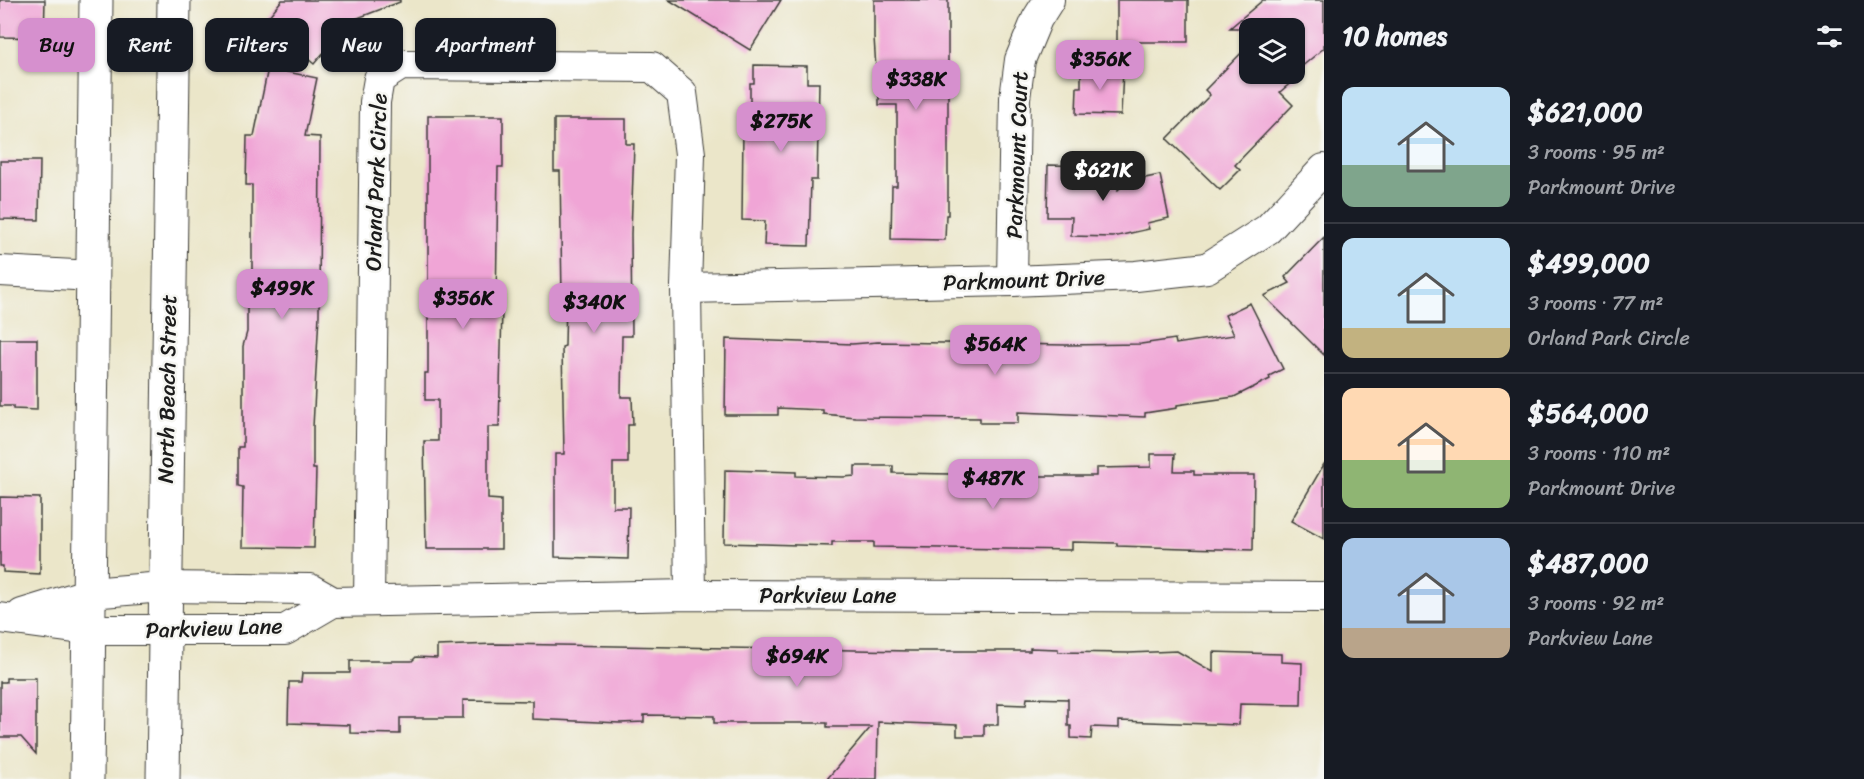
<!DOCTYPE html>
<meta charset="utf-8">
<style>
body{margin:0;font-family:Sriracha,sans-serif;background:#242831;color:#f1f3f6;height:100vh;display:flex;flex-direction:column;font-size:22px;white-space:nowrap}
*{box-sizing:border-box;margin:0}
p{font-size:20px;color:#9ea1a6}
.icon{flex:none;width:33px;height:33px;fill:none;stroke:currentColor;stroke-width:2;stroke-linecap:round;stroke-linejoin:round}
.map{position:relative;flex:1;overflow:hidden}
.drawer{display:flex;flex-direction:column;background:#171b24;width:540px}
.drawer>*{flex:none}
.top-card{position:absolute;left:18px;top:18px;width:570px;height:54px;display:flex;gap:12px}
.buttons{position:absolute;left:1239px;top:18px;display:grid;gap:12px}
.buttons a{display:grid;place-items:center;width:66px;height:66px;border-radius:12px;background:#171b24;box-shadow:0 2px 4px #0004;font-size:30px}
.price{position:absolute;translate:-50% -51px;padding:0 14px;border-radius:12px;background:#d690ce;color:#111;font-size:20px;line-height:39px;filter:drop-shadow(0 2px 3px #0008)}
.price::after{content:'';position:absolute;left:50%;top:36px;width:18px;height:14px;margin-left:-9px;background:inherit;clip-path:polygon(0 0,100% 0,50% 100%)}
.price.selected{background:#222;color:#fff}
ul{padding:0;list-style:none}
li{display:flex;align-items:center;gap:18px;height:150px;padding:0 18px}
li+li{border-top:2px solid #363941}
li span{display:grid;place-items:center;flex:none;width:168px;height:120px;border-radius:12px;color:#555}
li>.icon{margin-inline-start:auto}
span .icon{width:72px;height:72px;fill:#fffc;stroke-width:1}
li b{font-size:26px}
h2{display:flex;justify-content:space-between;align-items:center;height:72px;padding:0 18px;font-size:26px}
.chip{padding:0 21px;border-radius:12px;background:#171b24;box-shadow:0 2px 4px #0004;font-size:21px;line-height:54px}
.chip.selected{background:#d690ce;color:#111}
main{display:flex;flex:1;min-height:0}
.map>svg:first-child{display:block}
.building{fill:#f0a5d6}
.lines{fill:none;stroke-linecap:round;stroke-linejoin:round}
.minor-casing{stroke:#3b3a36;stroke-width:32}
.major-casing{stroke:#3b3a36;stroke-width:35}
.minor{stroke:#fff;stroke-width:30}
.major{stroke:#fff;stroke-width:33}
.labels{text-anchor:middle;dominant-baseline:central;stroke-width:5;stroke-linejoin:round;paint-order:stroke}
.street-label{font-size:22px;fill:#1c1c1c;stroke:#f6f6f2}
</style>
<main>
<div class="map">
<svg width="1324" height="779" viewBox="0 0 1324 779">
<rect width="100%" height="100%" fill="#f6f6f2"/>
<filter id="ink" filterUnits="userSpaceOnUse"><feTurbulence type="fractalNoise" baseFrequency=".0167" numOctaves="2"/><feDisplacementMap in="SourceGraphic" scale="12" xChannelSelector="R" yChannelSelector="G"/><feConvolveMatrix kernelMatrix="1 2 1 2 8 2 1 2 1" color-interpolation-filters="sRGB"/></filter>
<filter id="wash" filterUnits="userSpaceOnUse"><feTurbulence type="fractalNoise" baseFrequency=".008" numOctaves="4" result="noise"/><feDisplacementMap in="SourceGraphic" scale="24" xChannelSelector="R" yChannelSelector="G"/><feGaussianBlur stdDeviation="1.35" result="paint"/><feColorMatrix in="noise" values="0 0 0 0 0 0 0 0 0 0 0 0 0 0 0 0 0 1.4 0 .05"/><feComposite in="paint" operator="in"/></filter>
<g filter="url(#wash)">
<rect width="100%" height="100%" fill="#ebe6c9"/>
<g id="blocks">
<g class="building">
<polygon points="0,0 45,0 44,38 0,37"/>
<polygon points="282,0 400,0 400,2 350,21 314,64 264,22"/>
<polygon points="669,0 781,0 750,50"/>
<polygon points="874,0 948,0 948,215 946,215 945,240 891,239 892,186 897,186 897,105 879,105 879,69 876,69 874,37"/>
<rect x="1117" y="0" width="71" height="42"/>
<polygon points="1263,0 1324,0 1324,48 1294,73 1294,28 1230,28"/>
<polygon points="1250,44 1250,74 1301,74 1280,92 1293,105 1235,165 1240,170 1220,190 1167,139 1210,95 1205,90"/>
<polygon points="754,65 807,66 807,83 819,83 817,180 811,180 809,246 764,245 765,221 742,220 743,127 750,127 750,83 754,83"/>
<polygon points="1081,67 1123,68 1121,115 1076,114 1077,87 1081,87"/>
<polygon points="268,68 317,78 305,136 320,137 319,315 313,427 313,469 316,469 314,548 242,547 243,487 238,486 238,447 243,447 243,346 247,332 247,290 252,290 252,185 246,185 247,136 254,136"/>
<polygon points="428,116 503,116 503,167 498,167 496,309 502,309 499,427 488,427 488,499 501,500 501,549 426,549 424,441 438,441 438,400 425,400 425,373 428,373"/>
<polygon points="554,119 626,119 626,144 634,144 631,234 632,336 622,336 621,397 632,397 633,425 628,425 628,463 613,463 613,507 629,507 628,559 555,557 555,454 564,454 562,347 565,346 566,297 562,297 560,171 554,171"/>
<polygon points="0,161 40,161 39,220 0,219"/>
<polygon points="1048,165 1100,166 1100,188 1118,184 1118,190 1126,182 1160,175 1169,218 1147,223 1149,229 1113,237 1071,236 1072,217 1047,217"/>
<polygon points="1324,237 1324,355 1264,296 1290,283 1285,277"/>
<polygon points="1250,303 1283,369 1269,376 1270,379 1234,397 1177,405 1177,408 1145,413 1145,417 1018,412 1018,423 980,423 980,418 855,417 823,414 823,410 778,408 778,415 725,415 726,339 852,344 878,342 1066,345 1141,344 1175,339 1176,344 1234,335 1225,315"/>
<polygon points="0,339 37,339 37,410 13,409 13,406 0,406"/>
<polygon points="1151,454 1175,454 1174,471 1194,471 1194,475 1254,475 1253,550 1117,546 1117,543 1072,542 1072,550 874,547 874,542 832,542 832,546 724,543 725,470 796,472 796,476 843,477 855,476 855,466 893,466 893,473 951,474 951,482 997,482 997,479 1021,479 1021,476 1096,476 1096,468 1151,467"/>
<polygon points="1324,464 1324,539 1291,521"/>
<polygon points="0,497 40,498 40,574 3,572 3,566 0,566"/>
<polygon points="496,644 911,651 1030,651 1030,648 1058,649 1058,652 1129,653 1177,651 1213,672 1213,652 1281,654 1281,662 1302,663 1301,705 1240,704 1239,725 1119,721 1119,728 1092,727 1091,739 1071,738 1071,726 1068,726 1068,699 1027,698 1026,705 998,704 998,725 984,725 984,736 957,736 957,725 878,722 877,779 827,779 871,727 827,727 827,723 714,723 714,716 644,715 644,722 620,723 532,719 532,701 463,700 463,718 400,718 400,734 350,733 350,725 288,723 289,682 301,682 302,673 350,673 350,661 412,661 416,657 437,658 437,646"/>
<polygon points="6,678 36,678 36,754 21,737 0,737 0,682 6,682"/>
</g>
</g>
</g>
<g filter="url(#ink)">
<use href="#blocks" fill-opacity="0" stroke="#3b3a36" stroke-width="1.5"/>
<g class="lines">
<g class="minor-casing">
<g id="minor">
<polyline points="0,271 93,276"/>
<polyline points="1012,281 1015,98 1020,60 1037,19 1049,0"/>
<polyline points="686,288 1012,281 1136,276 1207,268 1268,229 1324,169"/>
<polyline points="369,601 375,102 379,79 401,65 652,67 682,93 690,154 686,288 690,595"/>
<polyline points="22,614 90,593 163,587 310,589 333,602"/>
<polyline points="0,618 89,630 285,630 333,602 690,595 1324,597"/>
</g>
</g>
<g class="major-casing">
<g id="major">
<polyline points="87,779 96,0"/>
<polyline points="163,779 174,0"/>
</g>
</g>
<use href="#minor" class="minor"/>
<use href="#major" class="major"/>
</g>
</g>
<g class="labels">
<g class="street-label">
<text transform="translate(1017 155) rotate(-88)">Parkmount Court</text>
<text transform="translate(376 182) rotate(-88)">Orland Park Circle</text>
<text transform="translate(1024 280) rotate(-2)">Parkmount Drive</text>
<text transform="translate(167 389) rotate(-89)">North Beach Street</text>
<text x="828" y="595">Parkview Lane</text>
<text transform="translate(214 628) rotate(-2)">Parkview Lane</text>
</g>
</g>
</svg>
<div class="buttons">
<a><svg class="icon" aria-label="layers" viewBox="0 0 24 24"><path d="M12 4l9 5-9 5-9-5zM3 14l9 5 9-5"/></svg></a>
</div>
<b class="price" style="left:1100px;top:91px">$356K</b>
<b class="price" style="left:916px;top:111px">$338K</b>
<b class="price" style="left:781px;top:153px">$275K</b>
<b class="price selected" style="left:1103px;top:202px">$621K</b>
<b class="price" style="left:282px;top:320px">$499K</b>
<b class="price" style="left:463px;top:330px">$356K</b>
<b class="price" style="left:594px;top:334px">$340K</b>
<b class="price" style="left:995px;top:376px">$564K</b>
<b class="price" style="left:993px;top:510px">$487K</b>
<b class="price" style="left:797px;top:688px">$694K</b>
<div class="top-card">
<a class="chip selected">Buy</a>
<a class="chip">Rent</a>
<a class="chip">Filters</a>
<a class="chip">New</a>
<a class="chip">Apartment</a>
</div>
</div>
<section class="drawer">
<h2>10 homes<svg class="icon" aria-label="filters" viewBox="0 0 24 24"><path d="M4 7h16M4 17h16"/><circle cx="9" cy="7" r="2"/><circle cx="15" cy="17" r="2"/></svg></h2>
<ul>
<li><span style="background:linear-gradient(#bfe0f5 65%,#7fa58c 0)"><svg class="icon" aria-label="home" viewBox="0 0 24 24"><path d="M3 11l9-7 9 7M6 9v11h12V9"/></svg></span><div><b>$621,000</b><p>3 rooms · 95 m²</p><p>Parkmount Drive</p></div></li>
<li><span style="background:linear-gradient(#bfe0f5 75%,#c2b280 0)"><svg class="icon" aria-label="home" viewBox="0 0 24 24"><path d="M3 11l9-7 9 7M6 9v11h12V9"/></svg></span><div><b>$499,000</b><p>3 rooms · 77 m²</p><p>Orland Park Circle</p></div></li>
<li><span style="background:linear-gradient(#ffd9b3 60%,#8fb573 0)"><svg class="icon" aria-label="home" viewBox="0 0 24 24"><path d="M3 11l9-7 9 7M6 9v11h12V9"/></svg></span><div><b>$564,000</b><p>3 rooms · 110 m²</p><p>Parkmount Drive</p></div></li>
<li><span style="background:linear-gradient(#a9c7e8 75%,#b9a48a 0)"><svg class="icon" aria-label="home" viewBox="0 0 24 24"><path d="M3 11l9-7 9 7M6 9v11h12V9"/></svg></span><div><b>$487,000</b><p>3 rooms · 92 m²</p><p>Parkview Lane</p></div></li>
</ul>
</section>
</main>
